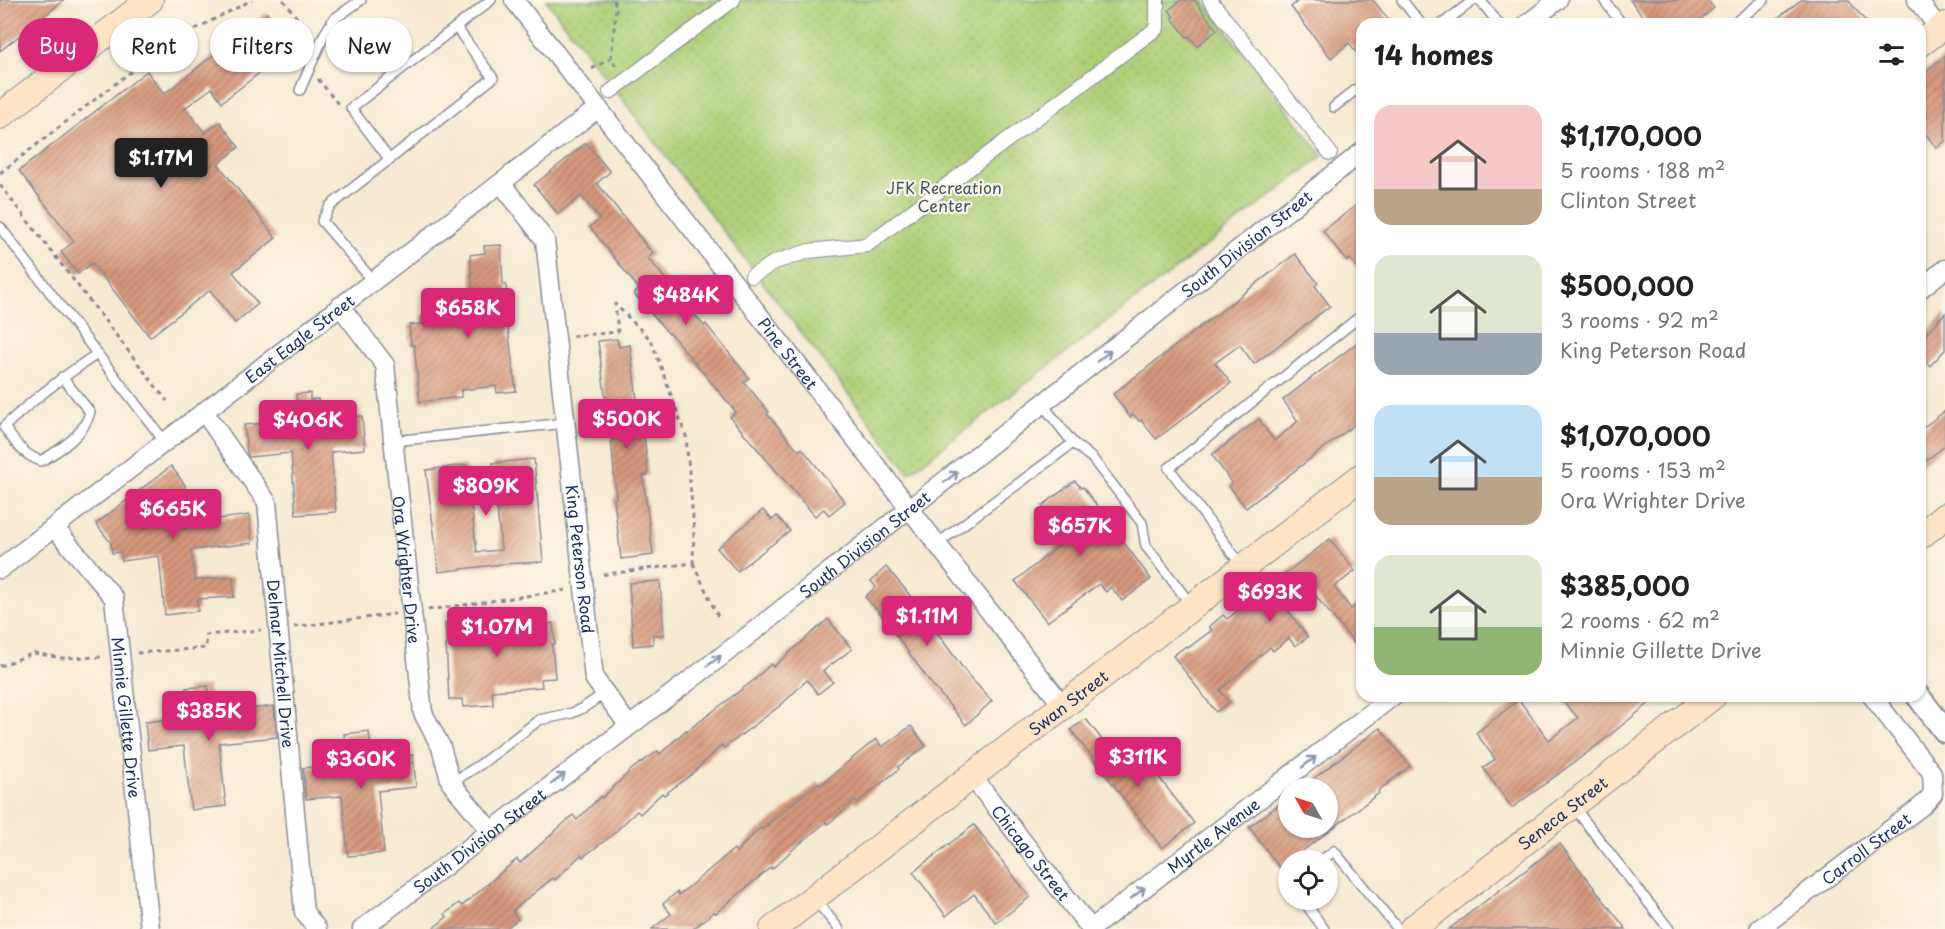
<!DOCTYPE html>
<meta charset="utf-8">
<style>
body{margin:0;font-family:"Playpen Sans",sans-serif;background:#f6f6f6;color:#222;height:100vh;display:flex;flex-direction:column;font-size:22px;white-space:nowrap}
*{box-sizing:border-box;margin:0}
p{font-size:20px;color:#767676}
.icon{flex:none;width:33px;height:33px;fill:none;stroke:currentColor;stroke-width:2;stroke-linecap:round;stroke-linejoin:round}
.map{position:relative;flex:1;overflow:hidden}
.sheet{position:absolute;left:1356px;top:18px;width:570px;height:684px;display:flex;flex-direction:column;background:#fff;border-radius:18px;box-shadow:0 2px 4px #0004}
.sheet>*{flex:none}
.top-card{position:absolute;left:18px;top:18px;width:570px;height:54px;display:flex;gap:12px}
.needle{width:39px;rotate:309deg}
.controls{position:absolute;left:1278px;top:778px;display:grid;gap:12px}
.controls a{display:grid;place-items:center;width:60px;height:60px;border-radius:50%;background:#fff;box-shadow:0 2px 4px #0004;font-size:30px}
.price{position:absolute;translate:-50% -51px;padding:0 14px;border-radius:6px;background:#db2777;color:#fff;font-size:20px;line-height:39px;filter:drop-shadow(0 2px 3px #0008)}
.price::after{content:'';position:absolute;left:50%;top:36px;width:18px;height:14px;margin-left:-9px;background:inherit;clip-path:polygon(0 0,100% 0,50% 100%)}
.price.current{background:#222;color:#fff}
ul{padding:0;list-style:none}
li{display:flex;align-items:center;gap:18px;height:150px;padding:0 18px}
li span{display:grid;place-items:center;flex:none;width:168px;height:120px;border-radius:18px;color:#555}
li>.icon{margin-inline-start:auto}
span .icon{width:72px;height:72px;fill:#fffc;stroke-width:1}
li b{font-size:26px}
h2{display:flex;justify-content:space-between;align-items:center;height:72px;padding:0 18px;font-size:26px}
.tag{padding:0 21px;border-radius:27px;background:#fff;box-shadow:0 2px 4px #0004;font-size:21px;line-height:54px}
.tag.current{background:#db2777;color:#fff}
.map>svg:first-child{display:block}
.park{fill:url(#park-dots);stroke:#64806c;stroke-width:1.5}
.building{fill:url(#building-hatch)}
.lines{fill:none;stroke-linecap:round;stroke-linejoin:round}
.service-casing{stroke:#888c98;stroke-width:12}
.pedestrian-casing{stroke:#888c98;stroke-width:16}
.minor-casing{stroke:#888c98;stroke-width:21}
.tertiary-casing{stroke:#888c98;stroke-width:26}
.secondary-casing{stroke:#888c98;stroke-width:28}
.path{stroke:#888c98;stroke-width:3;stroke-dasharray:4.5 4.5;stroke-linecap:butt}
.service{stroke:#fff;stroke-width:9}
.pedestrian{stroke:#fff;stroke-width:14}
.minor{stroke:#fff;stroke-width:18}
.tertiary{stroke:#fff;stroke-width:22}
.secondary{stroke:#fee4c6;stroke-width:26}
.oneway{stroke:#8d97ae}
.labels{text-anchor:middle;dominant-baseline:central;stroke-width:4.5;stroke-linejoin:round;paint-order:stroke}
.park-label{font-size:16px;fill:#405765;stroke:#fcf5e5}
.street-label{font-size:16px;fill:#1b2f5e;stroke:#fcf5e5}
</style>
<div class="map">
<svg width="1945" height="929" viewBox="0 0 1945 929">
<defs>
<pattern id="park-dots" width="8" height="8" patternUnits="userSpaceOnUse" patternTransform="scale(1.5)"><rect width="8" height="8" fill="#aed079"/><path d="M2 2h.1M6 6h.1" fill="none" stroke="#95b36b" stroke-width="1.8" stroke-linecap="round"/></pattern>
<pattern id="building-hatch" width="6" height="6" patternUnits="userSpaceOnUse" patternTransform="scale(1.5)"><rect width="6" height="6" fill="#d6987c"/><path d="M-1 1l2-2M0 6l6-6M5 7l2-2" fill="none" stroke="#ad7c69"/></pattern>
</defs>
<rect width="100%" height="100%" fill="#fcf5e5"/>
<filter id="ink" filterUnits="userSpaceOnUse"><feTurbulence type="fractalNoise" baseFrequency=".0167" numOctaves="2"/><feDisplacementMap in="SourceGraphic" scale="12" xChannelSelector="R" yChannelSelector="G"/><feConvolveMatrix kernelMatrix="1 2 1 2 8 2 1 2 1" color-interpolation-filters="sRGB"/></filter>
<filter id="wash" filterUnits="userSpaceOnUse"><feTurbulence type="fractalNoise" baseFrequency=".008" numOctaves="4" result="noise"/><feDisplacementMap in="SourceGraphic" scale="24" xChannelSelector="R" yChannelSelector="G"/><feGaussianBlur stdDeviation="1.35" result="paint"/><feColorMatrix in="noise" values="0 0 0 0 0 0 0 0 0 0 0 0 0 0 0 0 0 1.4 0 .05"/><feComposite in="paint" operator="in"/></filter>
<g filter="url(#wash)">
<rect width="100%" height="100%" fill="#f6ead2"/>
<polygon class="park" points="546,0 1203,0 1323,156 909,473"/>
<g id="blocks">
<g class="building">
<polygon points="0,0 64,0 0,51"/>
<polygon points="1181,0 1194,0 1217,30 1197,46 1189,36 1187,37 1172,18 1174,17 1169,10"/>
<polygon points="1299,0 1373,0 1392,24 1362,24 1362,59 1349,43 1331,58 1291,7"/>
<polygon points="1630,0 1707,0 1714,8 1695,24 1649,24"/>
<polygon points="1801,0 1848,0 1868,24 1770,24"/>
<polygon points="267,13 285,36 289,32 298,43 222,102 212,88 185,108 205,133 220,122 239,147 218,164 276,238 233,272 258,304 235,323 210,290 150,337 92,263 78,274 61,252 74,241 19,171 147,71 164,94"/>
<polygon points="1945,56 1945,141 1937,148 1920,128 1920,76"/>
<polygon points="586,143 610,172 597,183 653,254 648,258 704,326 706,324 749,378 744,382 769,412 767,414 799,451 802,448 845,502 829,515 824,509 815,516 730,417 736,412 670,333 669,334 634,294 639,289 590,227 600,219 581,196 558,214 534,185"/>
<polygon points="1362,201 1362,274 1350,259 1347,261 1323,231"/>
<polygon points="501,245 503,285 506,284 508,313 506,313 516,391 497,393 496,386 461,390 461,397 420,402 414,345 411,345 409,325 422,324 421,316 474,311 470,255 485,253 484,246"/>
<polygon points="1295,254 1318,283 1315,286 1330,306 1254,364 1240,345 1215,363 1231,383 1156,439 1141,420 1139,421 1133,414 1130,417 1113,394"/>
<polygon points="1945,313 1945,350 1930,366 1920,356 1920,340"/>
<polygon points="617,339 619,347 630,345 640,423 643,423 648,475 643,476 653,555 621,559 614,499 616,498 609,409 607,410 598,341"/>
<polygon points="1362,339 1362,419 1246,508 1229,486 1232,483 1212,455 1259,419 1274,441 1298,421 1283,400"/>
<polygon points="310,393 310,400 318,399 320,420 362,416 365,449 331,452 336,512 296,515 291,453 249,457 247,453 244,425 298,420 296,394"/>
<polygon points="1945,411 1945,446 1920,465 1920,430"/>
<polygon points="534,459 543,562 502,564 439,572 426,470 466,465 477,552 501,550 493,463"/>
<polygon points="171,466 185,485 189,523 249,515 252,543 191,550 195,580 233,577 234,597 197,599 198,611 165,615 159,556 122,561 121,552 112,553 111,543 96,524"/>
<polygon points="1075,481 1081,488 1083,487 1151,579 1122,601 1111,587 1106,592 1099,584 1047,622 1015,581 1061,544 1048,528 1056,523 1042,506"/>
<polygon points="763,510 772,520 777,516 790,531 737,571 717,548"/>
<polygon points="1330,539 1355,571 1334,587 1351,609 1362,601 1362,653 1311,590 1287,609 1308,637 1295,646 1289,638 1273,651 1270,647 1220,690 1229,702 1216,712 1173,656 1186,646 1188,648 1212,630 1209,627 1223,615 1227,619"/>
<polygon points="886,567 905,589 968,675 992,701 966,725 930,682 880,613 865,597 876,587 871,581"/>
<polygon points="660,581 664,635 653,635 653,644 633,646 629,583"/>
<polygon points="538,618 539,625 553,623 555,644 552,644 555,678 541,679 542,687 492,691 493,705 463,707 462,699 449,700 445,623 487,620 487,623"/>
<polygon points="828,619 852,649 823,671 833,682 818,694 807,680 781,705 724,748 722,745 692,774 664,795 662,793 640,814 637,811 611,836 583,857 581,855 555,880 553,878 512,911 518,919 505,929 432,929 447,917 445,914 459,903 462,906 517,859 520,863 573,815 577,820 601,796 602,798 632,769 658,751 660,754 686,730 687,731 754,680 771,664 773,667"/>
<polygon points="208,686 211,714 274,706 277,737 219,743 226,806 191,810 184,746 148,750 145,722 189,717 186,688"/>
<polygon points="1559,696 1658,696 1599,744 1512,808 1483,768 1495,759 1476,733 1519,700 1549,740 1578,718"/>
<polygon points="1086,719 1124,768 1142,755 1194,823 1162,848 1071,730"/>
<polygon points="911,726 926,746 898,767 899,769 857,803 855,801 828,824 826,822 791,851 772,869 771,867 716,913 714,912 693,929 652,929 671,914 663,904 677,892 679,895 734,849 736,852 760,828 762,829 818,783 820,785 876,739 882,747"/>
<polygon points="1380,728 1410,766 1378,791 1379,793 1280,868 1249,827 1288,798 1288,828 1328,828 1328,789 1300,789"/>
<polygon points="369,731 372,759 413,755 416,787 378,791 384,853 348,856 342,796 306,799 303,768 347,764 344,734"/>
<polygon points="974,825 1030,897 996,923 974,894 946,916 913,872"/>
<polygon points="1560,844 1626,929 1449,929"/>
</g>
</g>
</g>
<g filter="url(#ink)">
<use href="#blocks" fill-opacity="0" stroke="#888c98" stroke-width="1.5"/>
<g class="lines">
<g class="service-casing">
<g id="service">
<polyline points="1402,0 1421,24"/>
<polyline points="1480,0 1499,24"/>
<polyline points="1604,0 1622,24"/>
<polyline points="1442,24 1474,0"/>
<polyline points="1733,24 1764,0"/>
<polyline points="300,90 324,35 334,19 361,0"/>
<polyline points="1334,107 1362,85"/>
<polyline points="390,160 351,108 456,27"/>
<polyline points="0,227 165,442"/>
<polyline points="373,281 322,221 330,206 493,78 456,27 491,0"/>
<path d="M62 377 90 412C85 434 60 450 41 461 23 455 15 442 4 427 33 399 64 376 97 354"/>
<polyline points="1043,405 1073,443"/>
<polyline points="393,441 566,423"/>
<polyline points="937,544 1073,443 1092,458 1142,523 1146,546 1192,606"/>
<polyline points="1242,566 1169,468 1362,315"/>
<polyline points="451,783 481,764 539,720 572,713 583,708 605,693"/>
<polyline points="1573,806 1669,929"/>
<polyline points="1321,861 1334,851 1398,929"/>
<polyline points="814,898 839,929"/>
<polyline points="1303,900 1324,929"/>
</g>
</g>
<g class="pedestrian-casing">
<g id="pedestrian">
<polyline points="1210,0 1330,153"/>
<polyline points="610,92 733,0"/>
<polyline points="752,276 775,262 809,251 867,245 1157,28 1157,0"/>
</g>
</g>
<g class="minor-casing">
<g id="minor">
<path id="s1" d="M514 0 1063 706"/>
<polyline points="1917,0 1940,29"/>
<polyline points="1527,24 1558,0"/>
<path id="s2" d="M501 183 545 240 594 678 629 726"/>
<polyline points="1920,289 1945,269"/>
<path id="s3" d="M340 306 385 365 423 713 441 747 451 783 490 830"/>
<path id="s4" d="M204 412 267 502 304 912 317 929"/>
<path id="s5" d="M54 527 114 598 150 929"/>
<path id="s6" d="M0 569 598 108"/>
<path id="s7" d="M971 775 1091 929"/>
<path id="s8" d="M362 929 735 646 1362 152"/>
<path id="s9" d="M1091 929 1393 696"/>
<path id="s10" d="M1759 929 1923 805 1933 794 1932 773 1872 696"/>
</g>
</g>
<g class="tertiary-casing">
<polyline id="tertiary" points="1918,696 1945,731"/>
</g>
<g class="secondary-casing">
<g id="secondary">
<polyline points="1920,44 1945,25"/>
<polyline points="0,116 150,0"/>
<polyline points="1920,536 1945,516"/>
<path id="s11" d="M773 929 1362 476"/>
<path id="s12" d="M1412 929 1713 696"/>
</g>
</g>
<g class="path">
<polyline points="283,0 310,34"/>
<polyline points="614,0 616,11 611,58 617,68"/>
<polyline points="592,69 611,58"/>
<polyline points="318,79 338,104"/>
<polyline points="0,173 168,43 252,0"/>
<polyline points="0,185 167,401"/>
<polyline points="572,336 618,332 615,304 651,340 686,436 694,530 693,563 599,575"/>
<polyline points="693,563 719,619"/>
<polyline points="428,610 567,590"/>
<polyline points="294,627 395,614"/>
<polyline points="137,653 206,648 206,635 261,630"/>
<polyline points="0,666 34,653 61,658 103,657"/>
</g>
<use href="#service" class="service"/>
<use href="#pedestrian" class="pedestrian"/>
<use href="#minor" class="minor"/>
<use href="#tertiary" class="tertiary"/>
<use href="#secondary" class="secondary"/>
</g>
<defs><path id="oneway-shaft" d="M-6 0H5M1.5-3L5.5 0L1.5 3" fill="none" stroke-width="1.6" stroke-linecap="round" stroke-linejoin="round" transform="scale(1.5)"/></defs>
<g class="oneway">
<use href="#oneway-shaft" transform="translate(1104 356) rotate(-38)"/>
<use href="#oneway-shaft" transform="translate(951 477) rotate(-38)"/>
<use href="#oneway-shaft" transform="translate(714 661) rotate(-37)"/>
<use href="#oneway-shaft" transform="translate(1309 762) rotate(-38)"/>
<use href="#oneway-shaft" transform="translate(558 779) rotate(-37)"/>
<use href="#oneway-shaft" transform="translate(1138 893) rotate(-38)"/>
</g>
</g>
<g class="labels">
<g class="park-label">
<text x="944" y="187">JFK Recreation<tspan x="944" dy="18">Center</tspan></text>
</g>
<g class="street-label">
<text stroke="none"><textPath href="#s8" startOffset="1119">South Division Street</textPath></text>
<text stroke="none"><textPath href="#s6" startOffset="378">East Eagle Street</textPath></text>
<text stroke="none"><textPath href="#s1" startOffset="447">Pine Street</textPath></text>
<text stroke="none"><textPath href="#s8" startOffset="633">South Division Street</textPath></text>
<text stroke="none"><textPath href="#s2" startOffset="393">King Peterson Road</textPath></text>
<text stroke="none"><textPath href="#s3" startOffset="280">Ora Wrighter Drive</textPath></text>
<text stroke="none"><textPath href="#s4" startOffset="272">Delmar Mitchell Drive</textPath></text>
<text stroke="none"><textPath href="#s11" startOffset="372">Swan Street</textPath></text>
<text stroke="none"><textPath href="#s5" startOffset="213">Minnie Gillette Drive</textPath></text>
<text stroke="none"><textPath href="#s12" startOffset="190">Seneca Street</textPath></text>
<text stroke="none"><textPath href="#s9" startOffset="154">Myrtle Avenue</textPath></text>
<text stroke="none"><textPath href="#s8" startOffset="147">South Division Street</textPath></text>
<text stroke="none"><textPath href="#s10" startOffset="134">Carroll Street</textPath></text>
<text stroke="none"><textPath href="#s7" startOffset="98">Chicago Street</textPath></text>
</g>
</g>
</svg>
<div class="controls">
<a><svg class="needle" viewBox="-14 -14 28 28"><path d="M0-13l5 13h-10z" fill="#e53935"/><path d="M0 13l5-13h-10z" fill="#767676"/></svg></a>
<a><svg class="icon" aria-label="locate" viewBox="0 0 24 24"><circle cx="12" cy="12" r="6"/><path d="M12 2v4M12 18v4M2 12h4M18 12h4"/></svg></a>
</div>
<b class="price current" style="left:161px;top:189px">$1.17M</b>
<b class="price" style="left:686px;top:326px">$484K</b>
<b class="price" style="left:468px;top:339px">$658K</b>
<b class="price" style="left:627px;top:450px">$500K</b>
<b class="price" style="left:308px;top:451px">$406K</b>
<b class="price" style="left:486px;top:517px">$809K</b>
<b class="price" style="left:173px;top:540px">$665K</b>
<b class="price" style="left:1080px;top:557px">$657K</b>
<b class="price" style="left:1270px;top:623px">$693K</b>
<b class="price" style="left:927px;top:647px">$1.11M</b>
<b class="price" style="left:497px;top:658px">$1.07M</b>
<b class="price" style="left:209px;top:742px">$385K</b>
<b class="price" style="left:1138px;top:788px">$311K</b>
<b class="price" style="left:361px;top:790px">$360K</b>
<div class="top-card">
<a class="tag current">Buy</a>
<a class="tag">Rent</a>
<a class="tag">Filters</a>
<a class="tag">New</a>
</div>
<section class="sheet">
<h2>14 homes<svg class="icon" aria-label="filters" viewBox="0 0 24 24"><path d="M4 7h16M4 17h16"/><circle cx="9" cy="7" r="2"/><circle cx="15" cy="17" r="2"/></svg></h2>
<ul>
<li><span style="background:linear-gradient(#f6c9c9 70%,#b9a48a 0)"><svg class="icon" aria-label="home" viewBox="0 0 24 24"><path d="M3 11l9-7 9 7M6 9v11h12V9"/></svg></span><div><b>$1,170,000</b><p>5 rooms · 188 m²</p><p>Clinton Street</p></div></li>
<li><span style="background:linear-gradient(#dfe7d0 65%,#9aa5b1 0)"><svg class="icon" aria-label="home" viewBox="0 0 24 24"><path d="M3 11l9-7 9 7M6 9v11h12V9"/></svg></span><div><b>$500,000</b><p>3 rooms · 92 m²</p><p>King Peterson Road</p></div></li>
<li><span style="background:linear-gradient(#bfe0f5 60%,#b9a48a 0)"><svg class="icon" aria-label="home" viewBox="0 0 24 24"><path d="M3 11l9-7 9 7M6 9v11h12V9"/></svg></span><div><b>$1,070,000</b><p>5 rooms · 153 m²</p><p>Ora Wrighter Drive</p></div></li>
<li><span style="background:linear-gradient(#dfe7d0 60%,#8fb573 0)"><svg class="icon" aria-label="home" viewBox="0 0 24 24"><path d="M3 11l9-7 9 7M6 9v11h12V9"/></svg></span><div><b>$385,000</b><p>2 rooms · 62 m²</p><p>Minnie Gillette Drive</p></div></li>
</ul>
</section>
</div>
